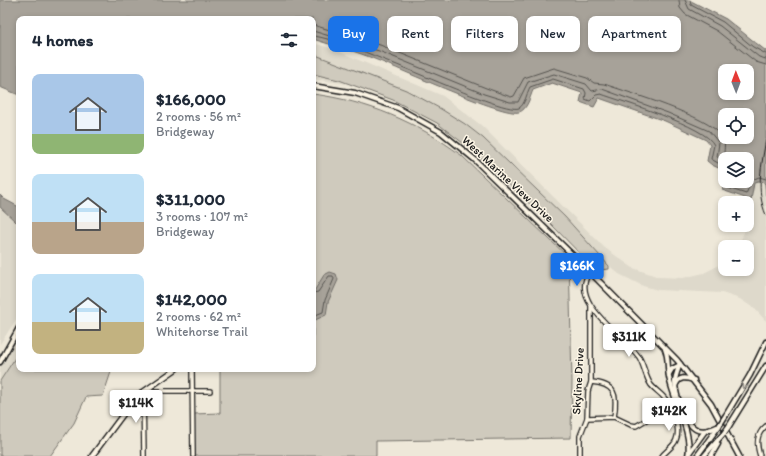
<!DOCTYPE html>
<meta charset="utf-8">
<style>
body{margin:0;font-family:Itim,sans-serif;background:#f6f6f7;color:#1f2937;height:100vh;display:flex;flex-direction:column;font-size:15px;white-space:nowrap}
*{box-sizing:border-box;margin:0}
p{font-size:13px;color:#747a83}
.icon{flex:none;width:22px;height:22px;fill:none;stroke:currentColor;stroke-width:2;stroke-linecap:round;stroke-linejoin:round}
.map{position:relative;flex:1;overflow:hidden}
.panel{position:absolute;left:16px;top:16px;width:300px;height:356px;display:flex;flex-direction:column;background:#fff;border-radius:8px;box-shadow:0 2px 6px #0003}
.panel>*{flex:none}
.hud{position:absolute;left:328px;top:16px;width:378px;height:36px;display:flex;gap:8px}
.needle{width:26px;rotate:359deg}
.fabs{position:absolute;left:718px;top:64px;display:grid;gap:8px}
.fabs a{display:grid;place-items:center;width:36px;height:36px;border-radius:8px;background:#fff;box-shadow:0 2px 6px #0003;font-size:20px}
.price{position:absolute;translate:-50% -34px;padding:0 9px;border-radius:4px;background:#fff;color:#222;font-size:13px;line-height:26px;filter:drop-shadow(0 1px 2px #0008)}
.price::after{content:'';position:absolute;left:50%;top:24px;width:12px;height:9px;margin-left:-6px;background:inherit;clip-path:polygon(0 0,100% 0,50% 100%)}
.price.selected{background:#1a73e8;color:#fff}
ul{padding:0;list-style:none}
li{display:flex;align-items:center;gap:12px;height:100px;padding:0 16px}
li span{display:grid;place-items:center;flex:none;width:112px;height:80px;border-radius:8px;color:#555}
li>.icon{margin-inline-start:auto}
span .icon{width:48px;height:48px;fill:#fffc;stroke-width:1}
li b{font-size:17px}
h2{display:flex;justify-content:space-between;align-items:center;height:48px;padding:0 16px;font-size:17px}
.pill{padding:0 14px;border-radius:8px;background:#fff;box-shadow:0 2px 6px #0003;font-size:14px;line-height:36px}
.pill.selected{background:#1a73e8;color:#fff}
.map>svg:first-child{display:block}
.built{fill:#ded9cb}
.green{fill:#cfcabd;stroke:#76736c}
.water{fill:#a7a299;stroke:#6f6c67;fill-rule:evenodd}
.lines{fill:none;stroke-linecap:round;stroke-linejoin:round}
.shore{stroke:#54524e;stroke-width:1}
.minor-casing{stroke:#1c1c1c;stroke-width:6}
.major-casing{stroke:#1c1c1c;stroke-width:7}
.minor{stroke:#fcf5e5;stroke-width:3.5}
.major{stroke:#fcf5e5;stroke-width:4}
.rail{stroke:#1c1c1c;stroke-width:1}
.major-bridge-casing{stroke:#1c1c1c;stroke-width:7;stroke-linecap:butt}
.major-bridge{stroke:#fcf5e5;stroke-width:4}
.oneway{stroke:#97938b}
.labels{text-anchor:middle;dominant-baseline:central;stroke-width:3;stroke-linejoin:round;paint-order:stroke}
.street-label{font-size:12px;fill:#1c1c1c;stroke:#fcf5e5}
</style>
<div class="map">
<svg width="766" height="456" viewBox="0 0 766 456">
<rect width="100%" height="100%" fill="#eee8d9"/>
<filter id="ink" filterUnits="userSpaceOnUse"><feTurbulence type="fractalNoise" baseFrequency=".025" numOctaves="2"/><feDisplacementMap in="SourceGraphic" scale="8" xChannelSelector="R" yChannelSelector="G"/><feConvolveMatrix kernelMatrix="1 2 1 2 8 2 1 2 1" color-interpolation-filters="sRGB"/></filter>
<g filter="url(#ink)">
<g class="built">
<polygon points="313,43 333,49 443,96 482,126 605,248 633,268 659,277 683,278 704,273 725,262 725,269 747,269 747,247 738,247 747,225 752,189 754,183 762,181 765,184 766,201 766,321 755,309 740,299 722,293 658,290 643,286 619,274 606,263 567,219 483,138 465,124 369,87 313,79"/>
<polygon points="0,207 19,226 19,315 0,344"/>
<polygon points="19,328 19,352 0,381 0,358"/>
</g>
<g class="green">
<polygon points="313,54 406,90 441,109 465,124 483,138 565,217 609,266 609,269 600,270 587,261 551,224 472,150 437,123 393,100 339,80 313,74"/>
<path d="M313 94C367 101 417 122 461 155L569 258 572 381 571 438 376 441V456H194V414L220 413V369H313Z"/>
<polygon points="19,352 19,369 112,369 103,396 86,397 74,423 50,456 0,456 0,381"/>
</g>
<g class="water">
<path d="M0 0H689L726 19 766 51V195L765 184 762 181 754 183 751 200 722 190 725 181H747V159H725V171L712 165 707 161 710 145 706 140 665 121 599 98 594 107 580 102 582 93 552 83 533 90C530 97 527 110 519 112 504 117 398 68 377 60 356 51 334 46 313 39V19H19V95L0 87ZM725 71H747V93H725ZM725 115H747V137H725Z"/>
<polygon points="0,195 4,199 19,207 19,220 16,222 0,207"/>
<polygon points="330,272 336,274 338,280 328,302 326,315 313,321 313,293 324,275"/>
</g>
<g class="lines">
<g class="shore">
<polyline points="679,0 680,8 685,14 717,31 756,62 766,65"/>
<polyline points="685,0 689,9 720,26 759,57 766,59"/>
<polyline points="690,0 691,5 723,22 753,47 766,54"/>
<path d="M313 25 380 45 486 88 511 97 514 96 524 78 554 68 587 78 594 83 604 84C630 93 708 116 722 136 726 142 724 148 724 154L733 159"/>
<polyline points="313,31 379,51 484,94 510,102 518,102 528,82 554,74 586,84 592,91 602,89 668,113 709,131 719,143 717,157 725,161"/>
<path d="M313 36C350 39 501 115 519 108 525 105 527 92 530 87L553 79 584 89 586 93 585 99 590 101 596 95 601 94C623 102 706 126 714 145L711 159 725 167"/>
<polyline points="729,181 728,188 746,194 752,180 759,177 766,179"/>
<polyline points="313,293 318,292 329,276 333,276 334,279 325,300 323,312 313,316"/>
</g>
<g class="minor-casing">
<g id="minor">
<path d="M590 272C567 301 624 336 639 357 644 365 645 376 651 385 656 391 662 394 666 400 673 409 681 429 676 440 674 446 666 451 662 456"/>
<polyline points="192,369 193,456"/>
<path d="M591 382C615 384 618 394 614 417"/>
<polyline points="587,418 614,417 631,425 636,426 669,406"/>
<polyline points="144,456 143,391 210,391"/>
<polyline points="580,456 580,436 587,418 588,391 591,382 591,307"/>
<path d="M760 456C756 444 756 434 766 426"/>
</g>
</g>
<g class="major-casing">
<g id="major">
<polyline points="313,86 355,93 398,108 441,132 474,159 590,272 677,360 711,404 739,456"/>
<path d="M665 349C669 359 667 367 669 377 673 400 693 433 688 456"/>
<polyline points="0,362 19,328"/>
<path d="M680 364C678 370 675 376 675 382 675 394 686 427 698 430 706 432 712 429 719 426"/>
<polyline points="669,374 672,369 680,365"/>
<path d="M676 384C680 376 686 378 694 380"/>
<polyline points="726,415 750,375 766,342"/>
<polyline points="729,426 766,366"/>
<polyline points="689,453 705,431"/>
<polyline points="92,456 136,397 176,369"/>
<polyline points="697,456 719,426"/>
<polyline points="704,456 724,433"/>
<polyline points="711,456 718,444"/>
</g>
</g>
<use href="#minor" class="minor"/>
<use href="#major" class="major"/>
<path class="rail" d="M766 139C762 164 755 190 766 215"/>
<g class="major-bridge-casing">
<g id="major-bridge">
<polyline points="719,426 726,415"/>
<polyline points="724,433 729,426"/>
</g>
</g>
<use href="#major-bridge" class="major-bridge"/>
</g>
<defs><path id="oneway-chevron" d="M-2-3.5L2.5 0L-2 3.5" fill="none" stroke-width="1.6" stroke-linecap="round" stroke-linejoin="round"/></defs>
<use class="oneway" href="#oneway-chevron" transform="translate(744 386) rotate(120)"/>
</g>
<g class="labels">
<g class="street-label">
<text transform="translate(508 179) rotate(43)">West Marine View Drive</text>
<text transform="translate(578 381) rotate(-87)">Skyline Drive</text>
</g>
</g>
</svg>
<div class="fabs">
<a><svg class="needle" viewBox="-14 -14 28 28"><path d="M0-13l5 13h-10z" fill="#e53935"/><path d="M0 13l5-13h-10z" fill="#747a83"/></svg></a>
<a><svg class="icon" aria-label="locate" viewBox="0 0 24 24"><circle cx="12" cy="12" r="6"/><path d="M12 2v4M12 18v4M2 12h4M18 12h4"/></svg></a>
<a><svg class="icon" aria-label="layers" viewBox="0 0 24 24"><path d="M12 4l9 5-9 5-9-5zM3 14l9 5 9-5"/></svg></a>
<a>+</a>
<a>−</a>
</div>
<b class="price selected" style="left:577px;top:287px">$166K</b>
<b class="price" style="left:629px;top:358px">$311K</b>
<b class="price" style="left:136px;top:424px">$114K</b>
<b class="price" style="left:669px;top:432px">$142K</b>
<div class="hud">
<a class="pill selected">Buy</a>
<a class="pill">Rent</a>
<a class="pill">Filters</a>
<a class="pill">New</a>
<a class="pill">Apartment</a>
</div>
<section class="panel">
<h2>4 homes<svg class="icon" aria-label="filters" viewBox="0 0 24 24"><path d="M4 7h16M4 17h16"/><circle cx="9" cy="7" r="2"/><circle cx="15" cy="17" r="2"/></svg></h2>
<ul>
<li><span style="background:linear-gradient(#a9c7e8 75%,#8fb573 0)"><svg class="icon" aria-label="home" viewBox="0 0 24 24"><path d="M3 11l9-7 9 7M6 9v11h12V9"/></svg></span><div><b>$166,000</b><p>2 rooms · 56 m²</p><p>Bridgeway</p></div></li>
<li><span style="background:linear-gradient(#bfe0f5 60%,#b9a48a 0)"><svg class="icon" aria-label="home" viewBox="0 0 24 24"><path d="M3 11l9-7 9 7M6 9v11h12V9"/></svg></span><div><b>$311,000</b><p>3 rooms · 107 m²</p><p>Bridgeway</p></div></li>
<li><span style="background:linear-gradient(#bfe0f5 60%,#c2b280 0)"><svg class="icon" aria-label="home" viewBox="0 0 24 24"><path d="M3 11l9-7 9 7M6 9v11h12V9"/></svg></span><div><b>$142,000</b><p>2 rooms · 62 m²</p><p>Whitehorse Trail</p></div></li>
</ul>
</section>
</div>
